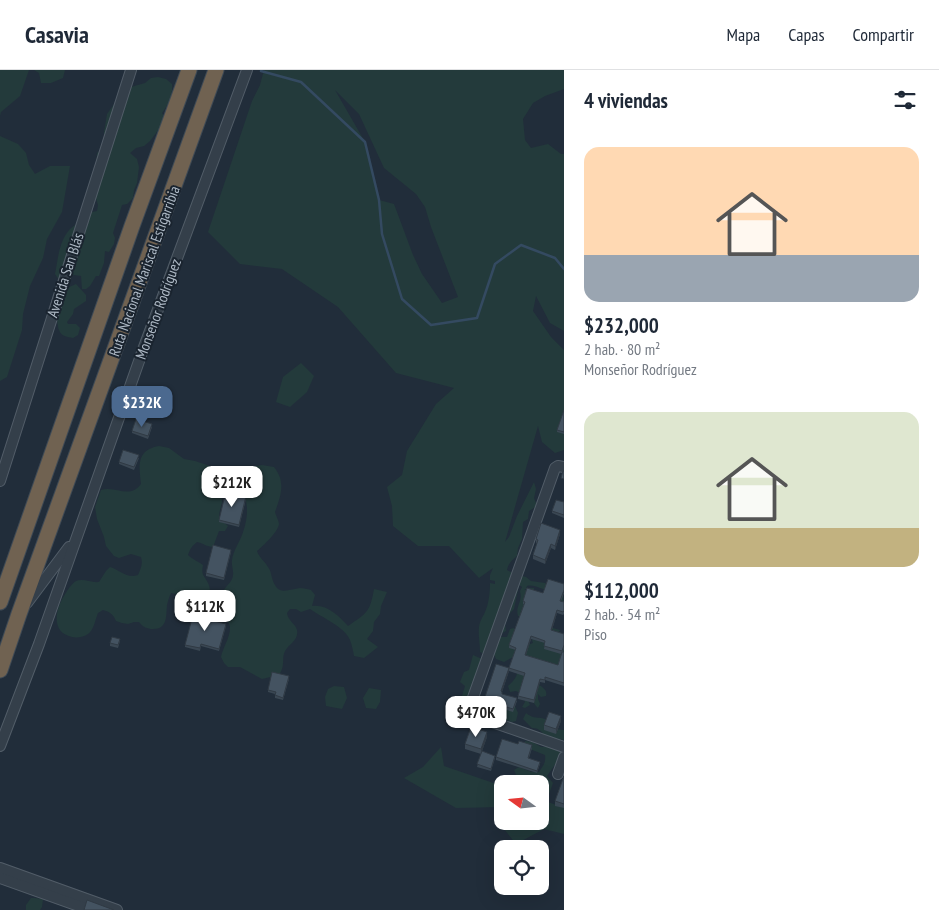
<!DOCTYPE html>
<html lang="es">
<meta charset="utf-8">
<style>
body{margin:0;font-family:"PT Sans Narrow",sans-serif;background:#f2f2f3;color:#1f2937;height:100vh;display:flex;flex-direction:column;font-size:19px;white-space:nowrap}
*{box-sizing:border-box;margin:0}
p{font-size:16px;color:#747a83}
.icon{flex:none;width:28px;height:28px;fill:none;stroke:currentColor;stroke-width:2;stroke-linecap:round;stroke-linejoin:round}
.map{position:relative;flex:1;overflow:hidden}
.details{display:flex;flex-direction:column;background:#fff;width:375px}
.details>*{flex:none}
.needle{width:32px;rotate:285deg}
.controls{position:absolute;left:494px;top:705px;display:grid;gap:10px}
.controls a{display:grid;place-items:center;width:55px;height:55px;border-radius:10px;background:#fff;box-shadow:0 5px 20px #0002;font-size:25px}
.price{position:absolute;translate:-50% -42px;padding:0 11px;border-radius:10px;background:#fff;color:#222;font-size:16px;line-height:32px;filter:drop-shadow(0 1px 2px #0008)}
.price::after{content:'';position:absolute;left:50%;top:30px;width:15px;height:11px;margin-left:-8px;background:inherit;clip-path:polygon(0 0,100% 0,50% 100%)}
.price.active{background:#4b698f;color:#fff}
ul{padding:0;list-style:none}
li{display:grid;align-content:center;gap:10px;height:265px;padding:0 20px}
li span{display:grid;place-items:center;height:155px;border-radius:15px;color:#555}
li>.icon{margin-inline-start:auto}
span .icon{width:90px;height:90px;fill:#fffc;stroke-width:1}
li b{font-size:21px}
h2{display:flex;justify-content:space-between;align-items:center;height:60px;padding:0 20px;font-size:21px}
header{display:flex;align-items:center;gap:30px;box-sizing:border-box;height:70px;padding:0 25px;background:#fff;border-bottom:1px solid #e0e1e3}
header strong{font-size:24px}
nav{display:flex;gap:28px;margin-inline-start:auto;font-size:18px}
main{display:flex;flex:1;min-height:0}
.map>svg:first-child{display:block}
.green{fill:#233a3b;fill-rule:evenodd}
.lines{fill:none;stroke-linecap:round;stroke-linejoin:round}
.stream{stroke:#344a61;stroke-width:2.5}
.minor-casing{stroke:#525d68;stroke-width:12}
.highway-casing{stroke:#3f4a55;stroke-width:17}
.minor{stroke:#343f4a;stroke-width:10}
.highway{stroke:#706251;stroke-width:15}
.wall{fill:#3a4753;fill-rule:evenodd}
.shaded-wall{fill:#303a44}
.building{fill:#445361;stroke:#303a44}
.labels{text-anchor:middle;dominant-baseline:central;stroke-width:4;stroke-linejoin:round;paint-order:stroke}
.street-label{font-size:15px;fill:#afbac6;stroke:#1a242f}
</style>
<header>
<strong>Casavia</strong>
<nav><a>Mapa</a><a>Capas</a><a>Compartir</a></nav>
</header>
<main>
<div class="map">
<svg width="564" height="840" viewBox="0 0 564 840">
<rect width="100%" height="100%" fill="#212d3a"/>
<g class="green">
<polygon points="0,0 29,0 20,26 1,42 0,46"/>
<polygon points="34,0 65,0 63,8 51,13 41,13 39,3"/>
<path d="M264 0H564V19L545 26 533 33 523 49 525 70 531 78 548 74 561 84H564V261L550 253 536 226 533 241 551 267 564 280V380L555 383 542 372 538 356 505 472 509 467 517 446 534 412 536 419 534 428 537 436 529 441 528 449 523 452 522 469 518 478 517 486C512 490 508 494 507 500L514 504 526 507 531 511 545 513 550 517 563 525 564 539 550 521C542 520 535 514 527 516L526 519H524L526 520 529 518H534V522L523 547 518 546C515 536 523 532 520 521L522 517 519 515 514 539 510 543 505 554 506 561 498 565 485 584 480 582C480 573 478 565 479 557 480 550 483 547 485 542 489 533 490 522 490 513L495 514V511L490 510V505L493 498 479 508 449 476H418L393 456 392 436 387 417 402 405 407 381 436 334 454 318 396 303 338 237 282 199 240 194 208 162 252 31 260 15ZM335 20 359 44 384 98 416 124 425 137 431 157 458 227 442 233 422 204 413 185 394 134 379 130 365 72Z"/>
<path d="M158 7 166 9 172 14C173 25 169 34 162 43L166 50 150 71 144 76 136 78 130 83 137 89 139 97 137 113 134 120 133 128 127 134 122 135 113 163 115 168 114 174 109 182 105 181 104 193 99 206H96L90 216 86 219H82L81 206 74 205 59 210 55 204C58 189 59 171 70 159 77 153 85 148 92 142L97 141 98 135 95 125 97 83 101 80 104 72V62L107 44 117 30 127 24 131 17 145 13 151 8Z"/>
<polygon points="0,66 18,74 26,83 29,95 35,104 50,96 70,96 62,142 47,169 43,188 30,216 23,244 22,260 7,307 0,311"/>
<path d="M76 214 86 225V231L74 239 73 244 67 252 68 254H76L80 258 78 265 73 268C67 267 61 266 59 260 57 255 54 223 56 218 57 217 58 216 59 215L64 216 67 218Z"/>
<polygon points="301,293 314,306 307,322 290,337 276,332 283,307"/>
<path d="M159 376 169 378 184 389 195 391 213 397 225 399 237 397 244 398 262 395 274 397C286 412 281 425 275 442 276 446 279 451 279 454 278 462 263 476 257 481 259 488 265 491 268 497 272 502 271 509 275 515 280 525 291 519 300 518 304 518 307 519 311 520L315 525 312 536C327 534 339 546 348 556 367 543 370 542 374 519L387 522 381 536 380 544 374 552 373 561 367 569 378 577 364 588 354 586C353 581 352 575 350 570 345 557 321 547 310 539L301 542 296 539H290L287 543C288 551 295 553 297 560 299 570 289 574 285 581 281 589 286 595 279 605L262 609 240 597H228L224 593 221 587C223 577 230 568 230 558 230 553 227 551 226 547 222 541 221 531 222 525 223 518 230 514 232 509 235 502 231 497 232 490 233 481 239 473 242 465 247 452 251 431 240 421 234 416 229 415 223 419 221 424 222 427 222 432 221 437 219 442 219 448L228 456 225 461H219L213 477C207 477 203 473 197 472 192 476 190 479 188 485 193 490 198 491 203 495 201 507 204 504 208 513 215 527 201 538 189 543 180 538 179 533 176 524L171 523C169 527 168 531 167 535 166 545 168 559 153 559 147 559 143 557 139 552H134L128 554 122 553 116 551C113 544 110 542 103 540L98 543C95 550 94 560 88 564 84 567 77 568 72 567 51 563 55 540 64 526 67 521 71 514 76 511 83 508 91 513 99 512L106 501 110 497C120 500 127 509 138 505 141 498 143 494 141 487L131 484 119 488 114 486 106 476 104 467 97 449 95 437 101 420C116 415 129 430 141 414 139 396 136 380 159 376Z"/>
<path d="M549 557 560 560 558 564 564 574V586L559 592 560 598 552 601V592L537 613C541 617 548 619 546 626L541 627 538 624V629L540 634 538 638 536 636 531 629 527 628 530 635 525 638 522 637 525 632 523 624 516 621 510 622 508 616C520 606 518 600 515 586L504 592 496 589 492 580 499 567H507L510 559 514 558V564L528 575 533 573 532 570 534 568Z"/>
<polygon points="473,585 482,589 468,632 461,629 465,616 460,612 464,602 469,600"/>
<polygon points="334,616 344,617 347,628 342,639 326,636 325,627 328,619"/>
<polygon points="369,618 381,620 380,632 376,639 366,638 363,628"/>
<polygon points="487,627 514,634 518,643 516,651 512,652 507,650 505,650 499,645 494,644 493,638 489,635"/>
<path d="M526 643C538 653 544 641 555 659L564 660V670L545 666C541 661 539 658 532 658L523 649Z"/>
<path d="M525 671 533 672 541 677H550L564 684 561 686 547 706 553 713 548 727 540 726V714H520L514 700 519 697 532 702H539C543 696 546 693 545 685L525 677Z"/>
<polygon points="441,677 444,696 502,716 502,737 456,738 404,708 423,697"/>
<polygon points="564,723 564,764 544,759 516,774 500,754 502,744 502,751 540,751 540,729 559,736"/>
<polygon points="31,828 35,828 43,829 42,837 40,840 26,840 26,835"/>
</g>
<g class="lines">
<polyline class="stream" points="261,1 301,12 365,72 379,130 382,164 402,229 431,255 477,248 495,194 521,175 555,188 564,199"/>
<g class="minor-casing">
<g id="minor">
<polyline points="564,397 558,396 555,398 470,636 472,642 478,647 564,677"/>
<polyline points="0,411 131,0"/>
<polyline points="27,533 69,477"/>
<polyline points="0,676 39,574 144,277 247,0"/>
<polyline points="558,704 564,687"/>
<polyline points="0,798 117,840"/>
<polyline points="0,808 90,840"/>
</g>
</g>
<g class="highway-casing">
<g id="highway">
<polyline points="0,532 132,156 189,0"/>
<polyline points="0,600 19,544 216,0"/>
</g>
</g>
<use href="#minor" class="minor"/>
<use href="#highway" class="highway"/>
</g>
<g class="wall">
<polygon points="162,324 158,337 142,331 142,329"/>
<polygon points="564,341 564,364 557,362 557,360"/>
<polygon points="152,357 148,369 132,363 132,361"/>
<polygon points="139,388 134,400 119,394 119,392"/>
<polygon points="246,429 239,457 219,452 219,450"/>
<polygon points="564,432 564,448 552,443 552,441"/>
<polygon points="560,464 555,480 551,478 545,494 533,489 533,485 537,473 536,473 536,469"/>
<polygon points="231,482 224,510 206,506 206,503"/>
<path d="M543 523H564L561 531 564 532V544L563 545 557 543 552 560 564 564V578L563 582H564V616L545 610V613L540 612 534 633 518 629V626L524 606 509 601V598L516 580 509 578V575L524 534H523V531ZM531 569 545 573 544 579 561 584 558 595 526 585Z"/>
<polygon points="211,548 211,550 226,556 219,581 201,576 200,581 185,577 185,575"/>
<polygon points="120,571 118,578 110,576 110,573"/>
<polygon points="509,601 502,622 502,624 517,631 513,642 484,633 484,630"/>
<polygon points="289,609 283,630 275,628 275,624 268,622 268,620"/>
<polygon points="561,651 556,664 544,660 544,655"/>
<polygon points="487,667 482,681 495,688 491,701 477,697 481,684 465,679 465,674"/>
<polygon points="518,674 532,678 529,688 540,694 537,703 496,690 496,687"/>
<polygon points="564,706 564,738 555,736 555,731"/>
</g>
<g class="shaded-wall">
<polygon points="560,460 560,464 555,480 555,476"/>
<polygon points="551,474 551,478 545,494 545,490"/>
<polygon points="557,540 557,543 551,563 551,560"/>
<polygon points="531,566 531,569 525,588 525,585"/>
<polygon points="509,598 509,601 501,625 501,621"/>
<polygon points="540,609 540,612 534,633 534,630"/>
<polygon points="561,646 561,651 556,664 556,659"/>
<polygon points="487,662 487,667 481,684 481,679"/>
</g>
<g class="building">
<polygon points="146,317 162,322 158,334 142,329"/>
<polygon points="564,340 564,362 557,360"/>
<polygon points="136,349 152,354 148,366 132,361"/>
<polygon points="123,380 139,385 134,397 119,392"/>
<polygon points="563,401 564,401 564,409 561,408"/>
<polygon points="226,421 246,426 239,455 219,450"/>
<polygon points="556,430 564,432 564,445 552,441"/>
<polygon points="541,453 560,460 555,476 551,474 545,490 533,485 538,470 536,469"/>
<polygon points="213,475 231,480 224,508 206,503"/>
<polygon points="548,509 564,514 564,520 560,531 564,532 564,541 563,542 557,540 551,560 564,564 564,575 562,581 544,576 545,571 531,566 525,585 558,595 562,582 564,582 564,613 545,607 545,610 540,609 534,630 518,626 525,603 509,598 516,578 509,575 525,532 523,531 527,518 543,523"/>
<polygon points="194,541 211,545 210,550 226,554 219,579 201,574 200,578 185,575"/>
<polygon points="112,567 120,569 118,575 110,573"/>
<polygon points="496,594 509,598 501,621 502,622 502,624 517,628 513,639 484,630"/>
<polygon points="272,602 289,606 283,628 275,625 276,622 268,620"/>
<polygon points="549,642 561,646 556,659 544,655"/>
<polygon points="471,657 487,662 481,679 465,674"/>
<polygon points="502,669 518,674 519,671 532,675 528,688 540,692 537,701 496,687"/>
<polygon points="482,681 495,686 491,699 477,694"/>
<polygon points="564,706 564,734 555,731"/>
<polygon points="87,830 114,840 84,840"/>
</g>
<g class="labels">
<g class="street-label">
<text transform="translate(144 201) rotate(-70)">Ruta Nacional Mariscal Estigarribia</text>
<text transform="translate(65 205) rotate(-72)">Avenida San Blás</text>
<text transform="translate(158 239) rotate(-70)">Monseñor Rodríguez</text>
</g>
</g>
</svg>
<div class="controls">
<a><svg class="needle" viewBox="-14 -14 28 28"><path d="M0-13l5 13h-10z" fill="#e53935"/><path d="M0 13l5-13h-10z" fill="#747a83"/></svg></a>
<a><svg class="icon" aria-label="locate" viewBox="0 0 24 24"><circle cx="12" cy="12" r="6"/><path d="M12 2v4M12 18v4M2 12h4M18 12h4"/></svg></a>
</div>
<b class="price active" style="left:142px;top:358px">$232K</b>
<b class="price" style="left:232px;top:438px">$212K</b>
<b class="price" style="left:205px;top:562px">$112K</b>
<b class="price" style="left:476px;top:668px">$470K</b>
</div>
<section class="details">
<h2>4 viviendas<svg class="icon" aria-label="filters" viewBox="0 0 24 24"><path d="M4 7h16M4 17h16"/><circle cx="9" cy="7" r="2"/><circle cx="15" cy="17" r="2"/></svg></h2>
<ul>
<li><span style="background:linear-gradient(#ffd9b3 70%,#9aa5b1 0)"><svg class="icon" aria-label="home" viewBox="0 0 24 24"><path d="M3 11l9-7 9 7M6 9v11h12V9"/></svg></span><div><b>$232,000</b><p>2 hab. · 80 m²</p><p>Monseñor Rodríguez</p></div></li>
<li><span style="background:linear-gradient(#dfe7d0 75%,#c2b280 0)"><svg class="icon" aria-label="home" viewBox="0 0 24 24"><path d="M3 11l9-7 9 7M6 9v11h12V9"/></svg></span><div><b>$112,000</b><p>2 hab. · 54 m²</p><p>Piso</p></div></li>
</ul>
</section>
</main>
